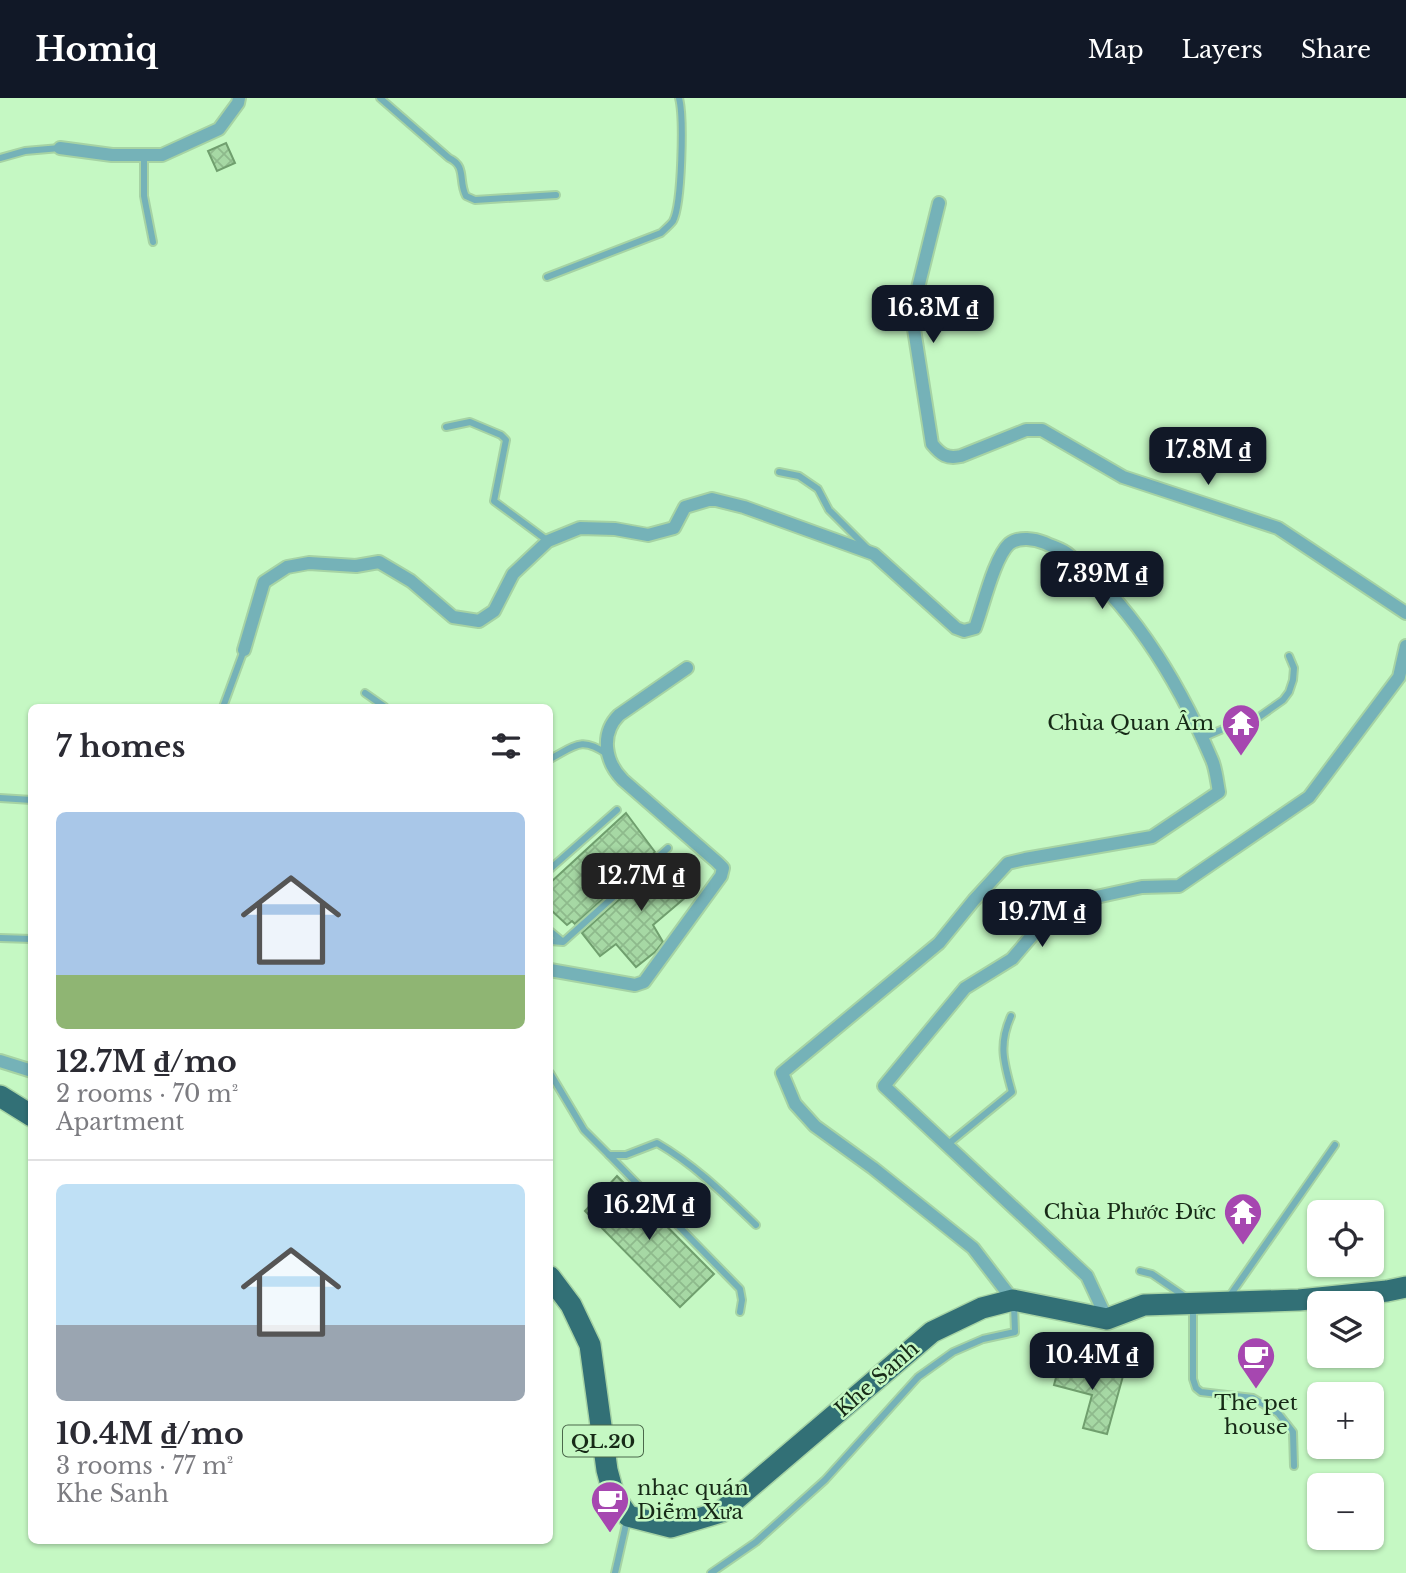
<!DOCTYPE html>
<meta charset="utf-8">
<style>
body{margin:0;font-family:"Libre Baskerville",serif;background:#f2f2f3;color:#2b2b33;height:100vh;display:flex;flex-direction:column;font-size:26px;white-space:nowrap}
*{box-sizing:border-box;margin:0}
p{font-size:23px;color:#7c7c81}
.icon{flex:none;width:38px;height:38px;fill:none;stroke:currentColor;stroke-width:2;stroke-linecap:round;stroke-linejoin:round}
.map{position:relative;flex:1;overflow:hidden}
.panel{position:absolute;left:28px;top:606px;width:525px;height:840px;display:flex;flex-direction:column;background:#fff;border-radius:10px;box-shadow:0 2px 5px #0004}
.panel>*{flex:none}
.fabs{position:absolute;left:1307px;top:1102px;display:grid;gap:14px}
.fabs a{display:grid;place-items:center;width:77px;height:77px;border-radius:10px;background:#fff;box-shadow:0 2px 5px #0004;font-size:35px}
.price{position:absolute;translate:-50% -60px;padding:0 16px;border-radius:14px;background:#111827;color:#fff;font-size:23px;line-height:46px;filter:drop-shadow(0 2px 4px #0008)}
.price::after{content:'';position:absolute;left:50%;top:42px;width:21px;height:16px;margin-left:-10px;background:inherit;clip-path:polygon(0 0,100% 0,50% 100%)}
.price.active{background:#222;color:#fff}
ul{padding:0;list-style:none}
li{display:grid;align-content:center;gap:14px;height:371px;padding:0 28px}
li+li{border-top:2px solid #e1e1e2}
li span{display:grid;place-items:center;height:217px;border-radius:10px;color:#555}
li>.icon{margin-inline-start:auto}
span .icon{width:126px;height:126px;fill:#fffc;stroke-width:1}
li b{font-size:30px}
h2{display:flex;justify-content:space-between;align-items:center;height:84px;padding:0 28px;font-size:30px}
header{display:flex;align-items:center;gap:42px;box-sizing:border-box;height:98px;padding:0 35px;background:#111827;color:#fff}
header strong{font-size:33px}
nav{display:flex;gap:38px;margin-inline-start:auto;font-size:24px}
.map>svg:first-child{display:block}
.building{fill:url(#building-cross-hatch);stroke:#709f6e;stroke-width:2}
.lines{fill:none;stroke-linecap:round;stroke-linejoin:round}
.service-casing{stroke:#a6d3a4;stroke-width:10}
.minor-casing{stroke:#a6d3a4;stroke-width:16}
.trunk-casing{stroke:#a6d3a4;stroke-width:24}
.service{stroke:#75b2b8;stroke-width:6}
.minor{stroke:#75b2b8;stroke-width:12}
.trunk{stroke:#327076;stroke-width:21}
.labels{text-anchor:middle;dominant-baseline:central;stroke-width:5;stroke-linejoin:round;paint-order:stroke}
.shield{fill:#c5f8c3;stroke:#4b684b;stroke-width:2}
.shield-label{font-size:19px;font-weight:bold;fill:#172a17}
.poi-label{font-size:21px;fill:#172a17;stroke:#c5f8c3;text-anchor:end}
.street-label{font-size:21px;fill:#172a17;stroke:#c5f8c3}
</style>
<header>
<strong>Homiq</strong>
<nav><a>Map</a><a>Layers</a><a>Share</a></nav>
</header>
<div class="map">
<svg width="1406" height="1475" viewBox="0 0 1406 1475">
<defs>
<pattern id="building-cross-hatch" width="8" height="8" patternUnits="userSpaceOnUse" patternTransform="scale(1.75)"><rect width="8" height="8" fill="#a6d8a4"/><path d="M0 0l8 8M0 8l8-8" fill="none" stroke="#8eba8c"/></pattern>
</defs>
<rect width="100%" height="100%" fill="#c5f8c3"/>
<g class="building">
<polygon points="226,45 235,65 217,73 208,53"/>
<polygon points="626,715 655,754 575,826 572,823 567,827 550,811 550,785"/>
<polygon points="671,758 699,788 653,827 663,844 655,854 636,869 616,846 600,858 582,835 662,763 663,765"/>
<polygon points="617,1078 714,1176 680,1209 585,1113"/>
<polygon points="1061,1261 1123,1278 1107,1336 1083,1330 1092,1297 1054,1287"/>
</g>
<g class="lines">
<g class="service-casing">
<g id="service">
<path d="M380 0 449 60C467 68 458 83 466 98L475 102 556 97"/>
<polyline points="144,58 144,98 153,144"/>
<polyline points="0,60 25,53 60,50"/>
<path d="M547 179 661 135C664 132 670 127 673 123 682 106 684 19 679 0"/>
<polyline points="446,329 470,324 501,337 506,342 494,403 548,443"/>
<polyline points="779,374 799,378 818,391 829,412 867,450"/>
<polyline points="365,595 385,609"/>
<polyline points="223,609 244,552"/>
<polyline points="1202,640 1230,628 1249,626 1283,602 1289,594 1293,582 1294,570 1289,558"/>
<path d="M550 661C575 648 581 638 607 656"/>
<polyline points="0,700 32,702"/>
<polyline points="550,771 617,712"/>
<polyline points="550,833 562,843"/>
<polyline points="0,840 32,841"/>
<polyline points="550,843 563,844 668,750"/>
<path d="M550 975 584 1032 609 1057H626L657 1045C695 1067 724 1096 756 1127"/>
<path d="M947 1047 1012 994C1004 965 998 947 1011 918"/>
<polyline points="609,1057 740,1191 742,1202 740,1214"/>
<polyline points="1140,1173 1152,1176 1187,1200"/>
<polyline points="1229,1199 1335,1047"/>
<polyline points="1193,1208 1193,1281 1196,1290 1201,1294 1253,1300 1278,1315 1293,1334 1294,1368"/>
<polyline points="615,1475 627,1422"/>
<polyline points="711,1475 756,1444 825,1382 918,1279 953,1254 983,1241 1015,1234 1014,1207"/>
</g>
</g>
<g class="minor-casing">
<g id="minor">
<polyline points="60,50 112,57 162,57 219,31 238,5 239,0"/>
<path d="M939 105 914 206V231L932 346C941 357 947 361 961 358L1026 332H1042L1123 379 1278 430 1406 515"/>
<path d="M244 552 264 484 287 469 309 465 356 468 379 464 411 483 453 519 479 523 494 513 513 476 548 443 580 430 615 431 648 437 674 430 685 409 712 401 744 409 874 456 956 530 964 533 975 530C983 509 994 460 1009 446 1019 438 1035 441 1045 445 1053 449 1063 451 1069 457 1134 509 1180 587 1212 662 1216 671 1217 684 1219 694L1152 739 1025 761 1008 765 974 802 939 845 782 975 795 1006 815 1028 873 1070 973 1150 1013 1202"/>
<path d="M550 872 635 887 644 884 721 778 723 770 717 764 623 682C605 664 600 636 619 617L687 570"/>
<polyline points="0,963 32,973"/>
<polyline points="1107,1221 1087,1178 884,988 965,890 1012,861 1053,813 1073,804 1142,789 1179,788 1309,699 1399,579 1406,548"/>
</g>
</g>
<g class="trunk-casing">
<g id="trunk">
<polyline points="0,998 32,1018"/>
<polyline points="550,1179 571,1207 590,1247 607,1372 614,1398 628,1418 671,1429 721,1414 932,1234 982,1210 1013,1202 1107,1221 1144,1207 1299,1202 1387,1193 1406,1189"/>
</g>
</g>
<use href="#service" class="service"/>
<use href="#minor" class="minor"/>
<use href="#trunk" class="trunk"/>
</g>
<defs>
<g id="temple-pin" transform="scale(2.0125)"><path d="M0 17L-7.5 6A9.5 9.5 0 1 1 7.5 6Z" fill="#a647b0" stroke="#c5f8c3"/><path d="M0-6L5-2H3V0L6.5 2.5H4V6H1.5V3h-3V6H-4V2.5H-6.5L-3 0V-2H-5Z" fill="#fff"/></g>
<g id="cafe-pin" transform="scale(2.0125)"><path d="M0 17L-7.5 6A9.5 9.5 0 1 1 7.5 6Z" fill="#a647b0" stroke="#c5f8c3"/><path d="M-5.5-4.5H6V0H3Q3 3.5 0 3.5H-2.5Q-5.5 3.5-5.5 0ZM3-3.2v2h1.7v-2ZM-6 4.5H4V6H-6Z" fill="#fff"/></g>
</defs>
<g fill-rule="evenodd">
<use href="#temple-pin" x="1241" y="625"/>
<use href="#temple-pin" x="1243" y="1114"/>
<use href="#cafe-pin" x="1256" y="1258"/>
<use href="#cafe-pin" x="610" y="1402"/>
</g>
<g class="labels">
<rect class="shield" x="563" y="1327.5" width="80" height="31" rx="5"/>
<g class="shield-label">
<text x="603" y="1343">QL.20</text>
</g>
<g class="poi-label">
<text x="1214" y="625">Chùa Quan Âm</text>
<text x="1216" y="1114">Chùa Phước Đức</text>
<text x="1256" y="1305" text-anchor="middle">The pet<tspan x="1256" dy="24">house</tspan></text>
<text x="637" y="1390" text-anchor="start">nhạc quán<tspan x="637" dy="24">Diễm Xưa</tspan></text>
</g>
<g class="street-label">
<text transform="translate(877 1281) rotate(-41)">Khe Sanh</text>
</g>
</g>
</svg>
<div class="fabs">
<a><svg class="icon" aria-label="locate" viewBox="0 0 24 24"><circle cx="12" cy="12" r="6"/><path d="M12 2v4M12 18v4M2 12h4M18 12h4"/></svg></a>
<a><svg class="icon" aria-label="layers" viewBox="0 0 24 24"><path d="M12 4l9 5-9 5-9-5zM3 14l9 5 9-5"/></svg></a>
<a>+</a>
<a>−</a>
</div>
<b class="price" style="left:933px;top:247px">16.3M ₫</b>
<b class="price" style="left:1208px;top:389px">17.8M ₫</b>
<b class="price" style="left:1102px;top:513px">7.39M ₫</b>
<b class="price active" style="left:641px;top:815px">12.7M ₫</b>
<b class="price" style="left:1042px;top:851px">19.7M ₫</b>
<b class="price" style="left:649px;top:1144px">16.2M ₫</b>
<b class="price" style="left:1092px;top:1294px">10.4M ₫</b>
<section class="panel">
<h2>7 homes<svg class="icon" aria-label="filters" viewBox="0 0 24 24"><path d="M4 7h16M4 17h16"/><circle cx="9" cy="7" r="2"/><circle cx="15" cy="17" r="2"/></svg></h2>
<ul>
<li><span style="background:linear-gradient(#a9c7e8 75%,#8fb573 0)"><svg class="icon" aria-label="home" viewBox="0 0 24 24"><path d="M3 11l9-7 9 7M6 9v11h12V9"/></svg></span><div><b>12.7M ₫/mo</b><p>2 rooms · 70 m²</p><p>Apartment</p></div></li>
<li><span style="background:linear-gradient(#bfe0f5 65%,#9aa5b1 0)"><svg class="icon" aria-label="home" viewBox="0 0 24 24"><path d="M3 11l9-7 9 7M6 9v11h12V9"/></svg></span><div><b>10.4M ₫/mo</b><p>3 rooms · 77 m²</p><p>Khe Sanh</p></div></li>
</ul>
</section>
</div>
